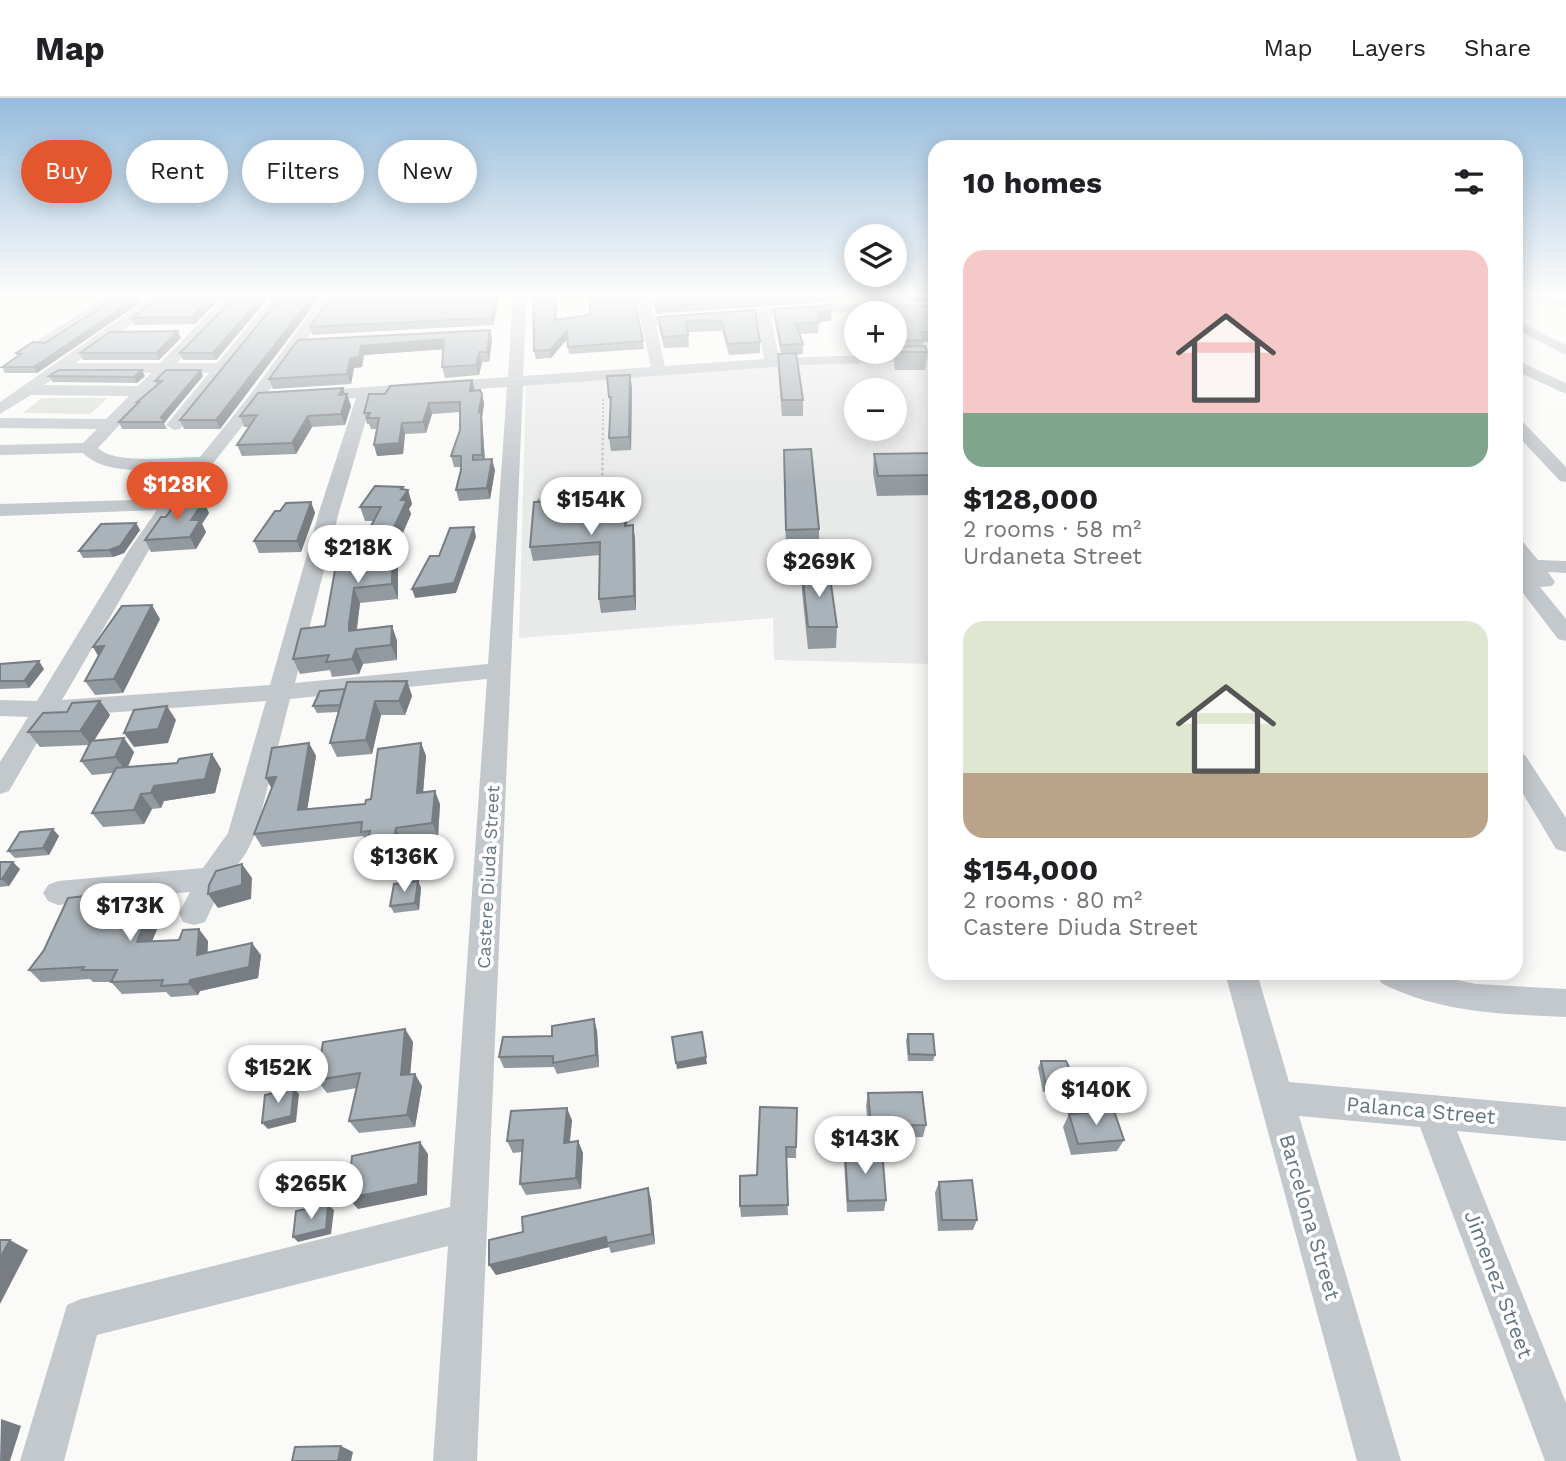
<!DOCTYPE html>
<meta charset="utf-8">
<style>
body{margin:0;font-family:"Work Sans",sans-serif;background:#f6f6f6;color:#202124;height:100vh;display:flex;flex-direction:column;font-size:26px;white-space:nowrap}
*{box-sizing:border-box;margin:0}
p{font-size:23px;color:#757577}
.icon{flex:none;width:38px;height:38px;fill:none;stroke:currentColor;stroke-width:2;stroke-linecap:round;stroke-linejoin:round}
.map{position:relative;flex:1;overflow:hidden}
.drawer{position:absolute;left:928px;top:42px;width:595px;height:840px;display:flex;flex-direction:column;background:#fff;border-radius:21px;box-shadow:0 4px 18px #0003}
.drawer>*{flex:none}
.banner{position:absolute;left:21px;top:42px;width:665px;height:63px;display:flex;gap:14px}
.controls{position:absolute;left:844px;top:126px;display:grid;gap:14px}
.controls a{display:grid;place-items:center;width:63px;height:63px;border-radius:50%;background:#fff;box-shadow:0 4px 18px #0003;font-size:35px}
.price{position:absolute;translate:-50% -60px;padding:0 16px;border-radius:24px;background:#fff;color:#222;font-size:23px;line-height:46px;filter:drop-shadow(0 2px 4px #0008)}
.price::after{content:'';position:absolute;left:50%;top:42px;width:21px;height:16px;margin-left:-10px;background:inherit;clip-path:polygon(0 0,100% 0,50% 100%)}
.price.active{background:#e4572e;color:#fff}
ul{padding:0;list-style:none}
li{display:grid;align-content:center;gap:14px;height:371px;padding:0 35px}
li span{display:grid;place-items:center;height:217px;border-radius:21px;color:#555}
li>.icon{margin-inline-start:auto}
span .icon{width:126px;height:126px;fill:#fffc;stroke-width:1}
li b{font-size:30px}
h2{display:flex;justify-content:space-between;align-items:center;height:84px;padding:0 35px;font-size:30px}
.chip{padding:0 24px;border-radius:32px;background:#fff;box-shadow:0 4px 18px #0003;font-size:24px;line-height:63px}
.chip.active{background:#e4572e;color:#fff}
header{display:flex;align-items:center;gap:42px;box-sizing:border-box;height:98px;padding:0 35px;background:#fff;border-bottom:2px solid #e0e0e0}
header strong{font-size:33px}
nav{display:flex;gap:38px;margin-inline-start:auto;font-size:24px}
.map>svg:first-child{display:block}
.built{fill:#e8e9e9;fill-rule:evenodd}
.green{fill:#dadfd7}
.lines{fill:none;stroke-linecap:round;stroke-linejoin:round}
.path-far1{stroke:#bbbfc2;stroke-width:2;stroke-dasharray:2 2;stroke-linecap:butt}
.path{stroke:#bbbfc2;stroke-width:2.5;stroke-dasharray:2.5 2.5;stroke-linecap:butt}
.street{fill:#c3c8cc;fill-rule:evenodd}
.wall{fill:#929a9f}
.shaded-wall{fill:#777d82}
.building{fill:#aab3b9;stroke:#777d82;stroke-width:2}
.labels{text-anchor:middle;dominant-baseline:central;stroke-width:7;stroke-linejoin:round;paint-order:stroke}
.street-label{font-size:18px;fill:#657683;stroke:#fff}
.near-street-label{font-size:21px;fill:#657683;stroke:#fff}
</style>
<header>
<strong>Map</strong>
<nav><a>Map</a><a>Layers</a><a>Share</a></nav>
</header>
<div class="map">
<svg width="1566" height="1363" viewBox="0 0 1566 1363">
<rect width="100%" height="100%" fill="#fafaf8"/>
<path class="built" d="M934 262V566L774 562 773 520 519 540 526 286 776 267ZM856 292H894V331H856Z"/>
<polygon class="green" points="42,300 108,300 90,316 23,315"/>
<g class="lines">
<polyline class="path-far1" points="603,331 603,300"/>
<polyline class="path" points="537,402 602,397 603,329"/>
<g class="street">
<path d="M111 195 174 197 75 265H160L229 195H239V200L177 265H217L276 195H290L180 331 174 332 166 327 209 275H168L98 350C115 367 175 359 200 359L250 297 325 195H339L262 303 178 410 149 452 62 602 270 587 319 414 356 300 311 303 303 298 311 293 508 279 513 195H527L523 278 651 269 635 195H649L654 219 837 206 934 207V215L837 214 771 219 779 260 934 255V263L801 267 523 288 477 1363H433L448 1148 97 1237 64 1363H20L67 1207 81 1201 450 1109 487 581 290 601 256 735 246 755 222 788 205 824 194 827 183 824 179 815 190 794 58 807 48 803 43 795 48 787 58 783 203 770 228 735 266 603 52 619 9 693 0 696V664L28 619 0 618V602L37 603 129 452 157 412 0 418V406L166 401 191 369C159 370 108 380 83 355L0 357V347L83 345 97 331 0 330V320L106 321 129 298 31 297 0 316V304L148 201 119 202 47 249H37L35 246 37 243ZM757 220 764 261 665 268 656 228ZM62 275H151L138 288 44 287ZM507 289 488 566 295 585 339 414 373 298Z"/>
<polygon points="1516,195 1566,201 1566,209 1516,202"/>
<polygon points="1516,222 1566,247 1566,257 1516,231"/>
<polygon points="1516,262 1566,285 1566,296 1516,273"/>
<polygon points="1516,322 1522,323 1566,369 1566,384 1560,383 1516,336"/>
<polygon points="1516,442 1523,444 1538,462 1566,463 1566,475 1548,474 1555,484 1552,488 1540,489 1566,521 1566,543 1558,541 1516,486"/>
<polygon points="1516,654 1525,657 1566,720 1566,754 1556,751 1516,684"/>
<polygon points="1225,875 1257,875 1289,984 1566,1009 1566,1043 1457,1033 1566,1305 1566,1363 1545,1363 1420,1029 1299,1018 1401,1363 1357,1363"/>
<path d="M1376 875H1424L1476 886 1566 891V919C1501 916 1440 915 1381 885Z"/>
</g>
</g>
<g class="wall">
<polygon points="284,195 323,195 220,331 184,331 180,322"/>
<polygon points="399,195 500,195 493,227 312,237 310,229"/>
<polygon points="651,195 824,195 825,204 656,216"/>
<polygon points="872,195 934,195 934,205 874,204"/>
<polygon points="264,196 266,203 216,262 183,262 180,255"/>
<polygon points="137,199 140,205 37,275 5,275 2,269 17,258 16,255 45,245"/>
<polygon points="217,204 195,226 134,227 131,220"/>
<polygon points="879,207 934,208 934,244 924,244 923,248 927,254 925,272 895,272 894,267 895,254 894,215 878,215"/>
<polygon points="774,211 831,223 819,224 818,235 800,236 803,246 803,256 796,257 803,302 803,318 782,318 778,271 778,256 781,256 774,221"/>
<polygon points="755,212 760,244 760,255 729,257 722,233 688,234 689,249 664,250 659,230 658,219"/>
<polygon points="556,222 643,243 644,251 569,256 567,241 551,260 536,261 534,253"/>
<polygon points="490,232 492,242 489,264 482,264 479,277 445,280 442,269 443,251 364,257 362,269 354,270 351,286 273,291 269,281 298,242"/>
<polygon points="181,240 159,262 83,262 80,255"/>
<polygon points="49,278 145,278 137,285 53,284"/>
<polygon points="203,278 164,325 167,331 122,331 119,324 138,306 137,304 157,287 155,283"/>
<polygon points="632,289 631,352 611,353 609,340 611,311 609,299"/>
<polygon points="475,293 482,296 484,306 482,319 485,362 495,372 490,401 459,403 456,392 461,369 454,369 451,358 460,332 460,314 432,316 426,335 405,336 403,356 377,358 377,331 371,331 369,326 367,326 364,315"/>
<polygon points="347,296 351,308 345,327 312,329 296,356 242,358 237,347 249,329 244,329 240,318"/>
<polygon points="934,355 934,397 877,398 873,375 874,356"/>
<polygon points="784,371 819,431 819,452 786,452"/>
<polygon points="403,389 403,391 408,392 412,406 409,411 411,416 398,446 398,501 360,505 357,532 392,528 397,543 397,562 363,566 359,576 332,579 330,572 300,576 293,561 325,528 358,458 363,443 373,423 365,423 360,409"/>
<polygon points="311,404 315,415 301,454 259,455 254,443 280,413"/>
<polygon points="628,412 627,428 633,427 635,441 636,512 601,515 599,501 600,457 533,463 530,449"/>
<polygon points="209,415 202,426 206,434 196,451 151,454 145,442"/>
<polygon points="136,425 140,432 124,455 113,459 83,460 79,453"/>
<polygon points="802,473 837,529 836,550 808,551 802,494"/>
<polygon points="160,521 123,595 95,597 85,583 98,558 93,549"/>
<polygon points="0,566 44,571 29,590 0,591"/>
<polygon points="407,583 412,598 405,617 381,617 372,656 337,659 330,645 338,614 317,615 313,608"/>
<polygon points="100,603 110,617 94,643 134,654 128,669 177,665 212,656 221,671 215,695 164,703 161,710 152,711 144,726 103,729 92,715 113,675 92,677 81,663 89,647 40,649 28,634 67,614"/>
<polygon points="309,645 316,658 307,711 365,706 371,701 421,645 426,658 423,694 440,706 438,738 402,743 395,776 369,778 362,766 367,746 363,738 262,749 254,736 272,691 266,680"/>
<polygon points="59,738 49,757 15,760 8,753"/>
<polygon points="0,764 20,771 9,788 0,789"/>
<polygon points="418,783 421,790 419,812 394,815 390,808"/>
<polygon points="170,799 152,843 208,843 207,855 261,857 258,880 200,893 198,897 171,899 166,894 122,896 111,884 93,884 90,881 41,884 29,872"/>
<polygon points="594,921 597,933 599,969 557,976 554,969 504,970 499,959"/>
<polygon points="405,931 413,944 410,976 422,988 415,1029 359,1035 349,1023 357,990 327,995 317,982"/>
<polygon points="908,936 935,957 933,963 908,963 906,942"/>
<polygon points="1041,963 1078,988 1075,994 1043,994 1038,970"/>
<polygon points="868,995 926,1027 923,1039 869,1040 866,1008"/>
<polygon points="797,1010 796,1060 786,1060 788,1117 741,1119 740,1108"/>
<polygon points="1069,1016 1124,1042 1117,1053 1071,1057 1063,1029"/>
<polygon points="572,1022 570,1044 578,1043 583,1055 581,1091 526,1097 520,1086 522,1054 513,1055 507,1043"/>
<polygon points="845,1053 886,1102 884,1113 847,1114 844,1064"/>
<polygon points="939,1084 977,1122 973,1132 938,1133 935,1095"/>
<polygon points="651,1101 655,1146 611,1155 609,1149 496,1177"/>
</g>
<g class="shaded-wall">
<polygon points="315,195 323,195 220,331 216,322"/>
<polygon points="497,195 500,195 493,227 492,220"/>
<polygon points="556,195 557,195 556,229 555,222"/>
<polygon points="264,196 266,203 216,262 213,255"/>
<polygon points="214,197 217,204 195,226 192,219"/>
<polygon points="137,199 140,205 37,275 34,269"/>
<polygon points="832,213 831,223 817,224 817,214"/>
<polygon points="490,232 492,242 489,264 487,254"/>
<polygon points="178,233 181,240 159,262 156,255"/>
<polygon points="567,233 568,240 551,260 550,252"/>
<polygon points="444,241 447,251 364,257 362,269 354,270 351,286 347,276 350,260 361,248"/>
<polygon points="479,254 482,264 479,277 476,267"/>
<polygon points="142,272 145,278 137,285 134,279"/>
<polygon points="201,272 203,278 164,325 161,319"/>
<polygon points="630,277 632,289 631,352 629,339"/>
<polygon points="472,282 475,293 470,293"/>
<polygon points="343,290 346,300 347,296 351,308 345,327 341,316 339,297"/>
<polygon points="482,296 484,306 482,319 485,368 482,357 479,314"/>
<polygon points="429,305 432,316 426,335 423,324"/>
<polygon points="308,318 312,329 296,356 292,345"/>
<polygon points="402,325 405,336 403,356 377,358 374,347"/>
<polygon points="492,361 495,372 490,401 487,390"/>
<polygon points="403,389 405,396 408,392 412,406 409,411 411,416 398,446 398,501 392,486 393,431 401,402 401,391"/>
<polygon points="626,399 628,412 626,442 625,428"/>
<polygon points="204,403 209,415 202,426 206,434 196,451 190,439 191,422"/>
<polygon points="311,404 315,415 301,454 297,443"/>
<polygon points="136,425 140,432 124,455 113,459 109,452"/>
<polygon points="633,427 635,441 636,512 634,498"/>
<polygon points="474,429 476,439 456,495 415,500 412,491"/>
<polygon points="354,490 360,505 355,541 349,533 349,526"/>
<polygon points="152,507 160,521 123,595 114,581"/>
<polygon points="392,528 397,543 397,562 391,547"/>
<polygon points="104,548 102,563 93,549"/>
<polygon points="356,551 363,566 359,576 352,561"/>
<polygon points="39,563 44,571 29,590 24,583"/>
<polygon points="407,583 412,598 405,617 399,603"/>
<polygon points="100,603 110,617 91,647 80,633"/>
<polygon points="375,603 381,617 372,656 366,642"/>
<polygon points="167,608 176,622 168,645 134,649 124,635"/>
<polygon points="124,640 134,654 126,673 115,659"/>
<polygon points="309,645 316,658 305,725 298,712"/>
<polygon points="421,645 426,658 422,708 417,695"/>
<polygon points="212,656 221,671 215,695 164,703 161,710 151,695 154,688"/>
<polygon points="276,679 273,693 266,680"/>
<polygon points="435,693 440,706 438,738 432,725"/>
<polygon points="141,696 152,711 144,726 134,712"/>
<polygon points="396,730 402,743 395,776 389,763"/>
<polygon points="53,731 59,738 49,757 43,750"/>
<polygon points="13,764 20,771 9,788 2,781"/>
<polygon points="242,766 252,780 251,801 218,810 208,796"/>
<polygon points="418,783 421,790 419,812 415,805"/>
<polygon points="160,787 170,799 147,856 137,844"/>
<polygon points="199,831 208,843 207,868 197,857"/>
<polygon points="252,845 261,857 258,880 200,893 198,897 189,886 190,882"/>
<polygon points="594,921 597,933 599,969 596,957"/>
<polygon points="405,931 413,944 409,990 401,977"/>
<polygon points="706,959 707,966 677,971 676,965"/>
<polygon points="415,976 422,988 415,1029 407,1017"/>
<polygon points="294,990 299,996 296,1024 268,1031 262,1025"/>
<polygon points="567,1010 572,1022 568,1056 564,1045"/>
<polygon points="578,1043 583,1055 581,1091 576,1080"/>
<polygon points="420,1044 428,1056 427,1097 358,1111 348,1100"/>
<polygon points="648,1090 651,1101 655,1146 652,1136"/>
<polygon points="328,1107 334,1112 331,1136 298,1144 293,1139"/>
<polygon points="606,1139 607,1145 609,1149 496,1177 489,1167"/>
<polygon points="10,1142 28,1152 0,1206 0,1160"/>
<polygon points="1,1321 21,1328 10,1363 0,1363"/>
<polygon points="341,1348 353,1354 351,1363 338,1363"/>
</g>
<g class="building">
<polygon points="284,195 315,195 216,322 180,322"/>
<polygon points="399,195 497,195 492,220 310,229 332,198"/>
<polygon points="533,195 556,195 555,222 590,217 590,195 633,195 643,243 568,249 567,233 550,252 534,253"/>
<polygon points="652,195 824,195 825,197 655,209"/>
<polygon points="264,196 213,255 180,255 237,197"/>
<polygon points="163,197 214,197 192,219 131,220"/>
<polygon points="117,199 137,199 34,269 2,269 21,256 16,255 33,244 45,245"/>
<polygon points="830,207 832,213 817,214 819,224 796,226 803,246 781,247 774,211"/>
<polygon points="879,207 934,208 934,234 921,234 924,242 894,243 894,215 882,215"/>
<polygon points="755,212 760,244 728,246 721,222 686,223 688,237 663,239 658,219"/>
<polygon points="490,232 487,254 479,254 476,267 442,269 444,241 361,248 359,259 350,260 347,276 269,281 298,242"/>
<polygon points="178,233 156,255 80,255 110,234"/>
<polygon points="925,248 927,254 897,254 895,249"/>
<polygon points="796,255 803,302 782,302 778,256"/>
<polygon points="59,272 142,272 134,279 49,278"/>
<polygon points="166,272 201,272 161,319 164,324 119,324 139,304 137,304 162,283 155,283"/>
<polygon points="630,277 629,339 609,340 611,299 609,299 607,278"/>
<polygon points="472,282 470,293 480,292 482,296 479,314 481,313 482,357 473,357 473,362 492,361 487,390 456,392 461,372 461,358 451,358 460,332 460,304 429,305 423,324 402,325 399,345 374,347 379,320 367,320 370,315 364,315 369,296 385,296 390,288"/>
<polygon points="343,290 339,297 347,296 341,316 308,318 292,345 237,347 257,317 240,318 258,295"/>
<polygon points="811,351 819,431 786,432 784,352"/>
<polygon points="934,355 934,377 878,378 874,356"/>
<polygon points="375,388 403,389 401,391 408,392 401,402 407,402 393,431 392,486 354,490 349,526 349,533 392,528 391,547 356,551 352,561 326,564 329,557 293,561 301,531 325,528 337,461 358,458 357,443 363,443 381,409 360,409"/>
<polygon points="626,399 625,428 633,427 634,498 599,501 600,444 530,449 534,404"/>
<polygon points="204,403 191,422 200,422 190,439 145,442 161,419 166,419 176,404"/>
<polygon points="311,404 297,443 254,443 275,413 280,413 286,405"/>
<polygon points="136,425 120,448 109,452 79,453 101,426"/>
<polygon points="474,429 454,485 412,491 430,458 439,458 450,430"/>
<polygon points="829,472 837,529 808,529 802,473"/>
<polygon points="152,507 114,581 85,583 104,548 93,549 122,508"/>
<polygon points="39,563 24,583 0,583 0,566"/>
<polygon points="407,583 399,603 375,603 366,642 330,645 347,584"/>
<polygon points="345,591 340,607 313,608 320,593"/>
<polygon points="100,603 80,633 28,634 43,615 67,614 72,605"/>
<polygon points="167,608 158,631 124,635 134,612"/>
<polygon points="124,640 115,659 81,663 91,643"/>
<polygon points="309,645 298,712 365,706 366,702 371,701 378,651 421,645 417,695 435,693 432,725 396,730 389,763 362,766 370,733 361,734 362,724 254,736 276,679 266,680 272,650"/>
<polygon points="212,656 205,681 154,688 151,695 141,696 134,712 92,715 116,670 177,665 179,661"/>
<polygon points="53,731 43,750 8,753 20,734"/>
<polygon points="0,764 13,764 2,781 0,781"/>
<polygon points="242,766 242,787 208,796 209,787 216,773"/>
<polygon points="418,783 415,805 390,808 394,786"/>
<polygon points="160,787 137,844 179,842 183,832 199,831 197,857 252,845 249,869 190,882 189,886 161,888 163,882 111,884 117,872 82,872 84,869 29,872 44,852 68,800 130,793 131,790"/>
<polygon points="594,921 596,957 553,965 553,958 499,959 503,939 552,938 552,928"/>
<polygon points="405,931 401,977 415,976 407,1017 349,1023 360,975 317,982 323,944"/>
<polygon points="702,934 706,959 676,965 672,939"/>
<polygon points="908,936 933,936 935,957 909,956"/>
<polygon points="1041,963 1066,963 1078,988 1046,988"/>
<polygon points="294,990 291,1018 262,1025 265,997"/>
<polygon points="922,994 926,1027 871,1028 868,995"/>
<polygon points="760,1009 797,1010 796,1049 786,1049 788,1107 740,1108 740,1078 757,1077"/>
<polygon points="567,1010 564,1045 578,1043 576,1080 520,1086 523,1042 507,1043 511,1013"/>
<polygon points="1114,1013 1124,1042 1078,1046 1069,1016"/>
<polygon points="420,1044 418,1086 348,1100 352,1058"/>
<polygon points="882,1052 886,1102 848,1103 845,1053"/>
<polygon points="972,1082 977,1122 942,1122 939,1084"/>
<polygon points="648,1090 652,1136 607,1145 606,1139 489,1167 489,1142 523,1134 522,1119"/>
<polygon points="328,1107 326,1131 293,1139 296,1113"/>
<polygon points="0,1142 10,1142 0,1160"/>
<polygon points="341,1348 338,1363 292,1363 295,1349"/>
</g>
<linearGradient id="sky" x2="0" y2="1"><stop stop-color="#96bcdc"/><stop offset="0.51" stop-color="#fdfdfc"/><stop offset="1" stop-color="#fdfdfc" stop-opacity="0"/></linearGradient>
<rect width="1566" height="386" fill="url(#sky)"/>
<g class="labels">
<g class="street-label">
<text transform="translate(488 779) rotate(-87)">Castere Diuda Street</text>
</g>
<g class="near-street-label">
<text transform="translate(1421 1012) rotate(5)">Palanca Street</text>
<text transform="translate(1310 1119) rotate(74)">Barcelona Street</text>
<text transform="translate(1499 1186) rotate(69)">Jimenez Street</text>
</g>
</g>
</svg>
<div class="controls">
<a><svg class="icon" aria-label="layers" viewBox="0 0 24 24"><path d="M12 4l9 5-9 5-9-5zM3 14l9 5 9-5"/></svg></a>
<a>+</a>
<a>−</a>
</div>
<b class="price active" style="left:177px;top:424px">$128K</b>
<b class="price" style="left:591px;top:439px">$154K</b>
<b class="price" style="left:358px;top:487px">$218K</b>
<b class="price" style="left:819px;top:501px">$269K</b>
<b class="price" style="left:404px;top:796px">$136K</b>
<b class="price" style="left:130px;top:845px">$173K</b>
<b class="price" style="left:278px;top:1007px">$152K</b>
<b class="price" style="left:1096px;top:1029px">$140K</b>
<b class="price" style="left:865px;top:1078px">$143K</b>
<b class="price" style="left:311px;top:1123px">$265K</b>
<div class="banner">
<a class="chip active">Buy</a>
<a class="chip">Rent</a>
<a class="chip">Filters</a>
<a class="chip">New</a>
</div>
<section class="drawer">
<h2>10 homes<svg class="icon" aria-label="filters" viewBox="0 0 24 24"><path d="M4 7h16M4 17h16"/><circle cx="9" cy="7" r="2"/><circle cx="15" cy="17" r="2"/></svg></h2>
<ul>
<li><span style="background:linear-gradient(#f6c9c9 75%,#7fa58c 0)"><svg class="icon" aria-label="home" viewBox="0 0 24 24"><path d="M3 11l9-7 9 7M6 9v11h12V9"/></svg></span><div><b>$128,000</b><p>2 rooms · 58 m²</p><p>Urdaneta Street</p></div></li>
<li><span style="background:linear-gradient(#dfe7d0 70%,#b9a48a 0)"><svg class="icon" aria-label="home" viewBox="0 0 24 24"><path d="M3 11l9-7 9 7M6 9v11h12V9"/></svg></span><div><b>$154,000</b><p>2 rooms · 80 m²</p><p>Castere Diuda Street</p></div></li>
</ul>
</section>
</div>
